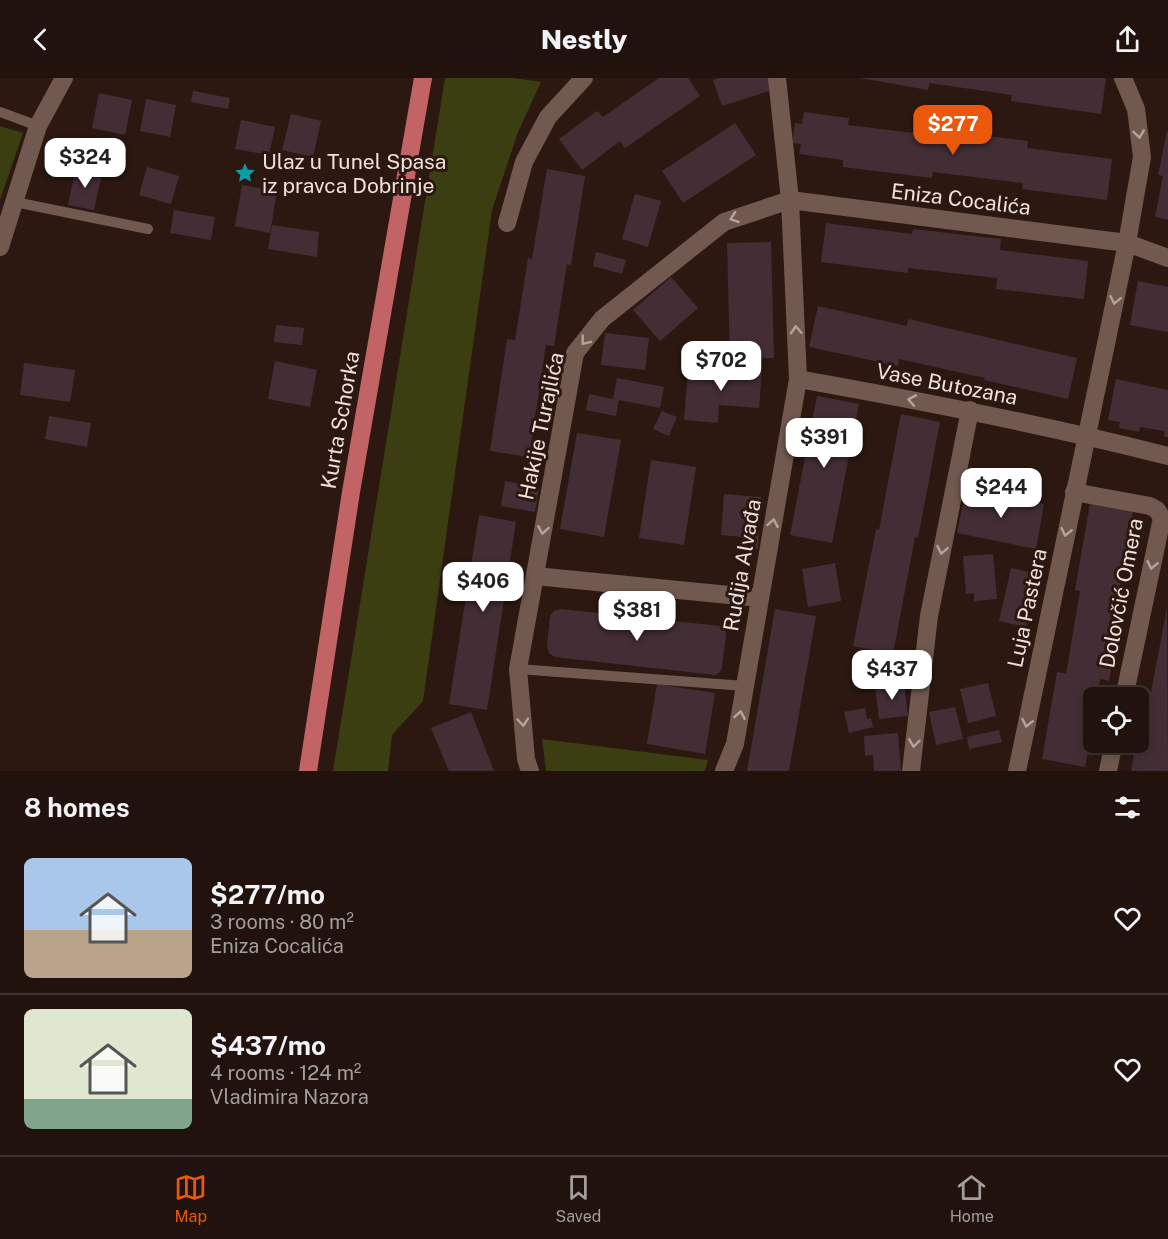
<!DOCTYPE html>
<meta charset="utf-8">
<style>
body{margin:0;font-family:"Public Sans",sans-serif;background:#291b16;color:#f1f3f6;height:100vh;display:flex;flex-direction:column;font-size:22px;white-space:nowrap}
*{box-sizing:border-box;margin:0}
p{font-size:20px;color:#a29e9d}
.icon{flex:none;width:33px;height:33px;fill:none;stroke:currentColor;stroke-width:2;stroke-linecap:round;stroke-linejoin:round}
.map{position:relative;height:693px;overflow:hidden}
.sheet{display:flex;flex-direction:column;background:#21120d;flex:1}
.sheet>*{flex:none}
.controls{position:absolute;left:1083px;top:609px;display:grid;gap:12px}
.controls a{display:grid;place-items:center;width:66px;height:66px;border-radius:9px;background:#21120d;box-shadow:0 3px 15px #0003,0 0 0 2px #3e322e;font-size:30px}
.price{position:absolute;translate:-50% -51px;padding:0 14px;border-radius:12px;background:#fff;color:#222;font-size:20px;line-height:39px;filter:drop-shadow(0 2px 3px #0008)}
.price::after{content:'';position:absolute;left:50%;top:36px;width:18px;height:14px;margin-left:-9px;background:inherit;clip-path:polygon(0 0,100% 0,50% 100%)}
.price.on{background:#ea580c;color:#fff}
ul{padding:0;list-style:none}
li{display:flex;align-items:center;gap:18px;height:150px;padding:0 24px}
li+li{border-top:2px solid #3e322e}
li span{display:grid;place-items:center;flex:none;width:168px;height:120px;border-radius:9px;color:#555}
li>.icon{margin-inline-start:auto}
span .icon{width:72px;height:72px;fill:#fffc;stroke-width:1}
li b{font-size:26px}
h2{display:flex;justify-content:space-between;align-items:center;height:72px;padding:0 24px;font-size:26px}
header{display:flex;justify-content:space-between;align-items:center;height:78px;padding:0 24px;background:#21120d;font-size:27px;font-weight:800}
.dock{display:flex;justify-content:space-around;align-items:center;height:84px;border-top:2px solid #3e322e;background:#21120d;font-size:16px;color:#a29e9d}
.dock a{display:grid;justify-items:center;gap:3px}
.dock .on{color:#ea580c}
.map>svg:first-child{display:block}
.green{fill:#3a3e11}
.building{fill:#442e36}
.lines{fill:none;stroke-linecap:round;stroke-linejoin:round}
.service{stroke:#715950;stroke-width:10}
.minor{stroke:#715950;stroke-width:18}
.primary{stroke:#c26466;stroke-width:18}
.oneway{stroke:#b6a49c}
.labels{text-anchor:middle;dominant-baseline:central;stroke-width:6;stroke-linejoin:round;paint-order:stroke}
.poi-label{font-size:21px;fill:#efe1db;stroke:#2c1811;text-anchor:start}
.street-label{font-size:21px;fill:#efe1db;stroke:#2c1811}
</style>
<header><svg class="icon" aria-label="back" viewBox="0 0 24 24"><path d="M15 5l-7 7 7 7"/></svg>Nestly<svg class="icon" aria-label="share" viewBox="0 0 24 24"><path d="M12 15V3M7 8l5-5 5 5M5 13v7h14v-7"/></svg></header>
<div class="map">
<svg width="1168" height="693" viewBox="0 0 1168 693">
<rect width="100%" height="100%" fill="#2c1811"/>
<g class="green">
<polygon points="445,0 514,0 541,4 518,54 492,132 423,623 392,657 388,693 333,693"/>
<polygon points="0,48 23,55 0,122"/>
<polygon points="542,661 708,682 705,693 546,693"/>
</g>
<g class="building">
<polygon points="659,0 688,0 700,18 625,70 620,63 582,92 559,61 597,33 603,39"/>
<polygon points="718,0 768,0 772,12 722,28 713,2"/>
<polygon points="860,0 1106,0 1101,36 1011,23 1012,17 929,5 928,12"/>
<polygon points="193,13 230,20 228,31 191,24"/>
<polygon points="99,15 132,22 125,57 92,50"/>
<polygon points="146,21 176,27 170,59 140,53"/>
<polygon points="804,34 849,40 848,47 938,58 938,52 1028,63 1027,70 1112,81 1107,122 1022,111 1023,105 933,94 932,100 843,89 843,82 799,76 801,66 792,65 795,45 802,46"/>
<polygon points="291,36 321,43 313,79 282,72"/>
<polygon points="241,42 275,49 269,77 235,71"/>
<polygon points="735,45 756,77 683,125 662,93"/>
<polygon points="1167,53 1168,53 1168,142 1155,139 1163,98 1158,97"/>
<polygon points="62,63 77,75 68,87 53,76"/>
<polygon points="147,89 179,98 171,126 139,117"/>
<polygon points="76,90 102,96 94,132 68,127"/>
<polygon points="547,91 585,98 571,187 567,186 554,268 546,267 529,379 490,373 507,261 515,262 528,180 532,181"/>
<polygon points="242,107 277,113 270,155 235,148"/>
<polygon points="635,116 661,123 648,169 622,161"/>
<polygon points="174,132 215,139 211,162 170,155"/>
<polygon points="826,145 912,156 913,151 1001,161 1000,172 1088,183 1084,221 996,211 997,200 908,190 908,195 821,184"/>
<polygon points="272,147 319,154 317,179 268,171"/>
<polygon points="771,164 774,280 730,281 727,165"/>
<polygon points="596,174 626,182 622,196 593,188"/>
<polygon points="671,199 698,230 660,263 633,232"/>
<polygon points="1138,203 1168,209 1168,254 1130,247"/>
<polygon points="818,228 907,248 908,241 1077,280 1068,321 984,302 985,300 899,281 898,288 809,269"/>
<polygon points="276,247 304,250 302,267 274,264"/>
<polygon points="605,255 649,260 645,292 601,287"/>
<polygon points="275,283 317,292 310,329 268,321"/>
<polygon points="24,285 75,292 70,324 20,317"/>
<polygon points="715,289 762,293 759,330 719,327 718,345 684,342 688,293 714,296"/>
<polygon points="617,300 664,309 660,330 619,322 616,338 586,332 589,316 613,321"/>
<polygon points="1116,301 1168,312 1168,359 1164,359 1165,353 1140,349 1139,354 1119,350 1120,344 1108,342"/>
<polygon points="817,318 859,326 832,465 790,457"/>
<polygon points="662,333 677,339 669,358 653,351"/>
<polygon points="901,336 940,344 918,460 915,459 893,576 853,568 876,451 879,452"/>
<polygon points="49,338 91,345 87,369 45,361"/>
<polygon points="577,355 621,362 604,459 560,451"/>
<polygon points="651,382 696,389 684,467 639,460"/>
<polygon points="505,403 539,409 535,434 501,428"/>
<polygon points="966,410 1044,426 1036,471 957,455"/>
<polygon points="724,416 761,419 758,471 742,470 742,459 721,457"/>
<polygon points="1090,426 1133,434 1118,519 1123,520 1109,603 1100,601 1097,620 1094,620 1094,639 1085,689 1042,681 1057,594 1066,596 1080,513 1075,512"/>
<polygon points="479,437 516,444 487,632 449,626"/>
<polygon points="993,476 997,521 974,523 974,515 966,516 963,478"/>
<polygon points="835,485 841,523 808,529 802,491"/>
<polygon points="1011,490 1038,496 1026,549 999,543"/>
<polygon points="1167,530 1168,693 1131,693 1136,664 1138,664 1138,651 1146,613 1151,614"/>
<polygon points="561,531 720,548 725,551 726,557 722,589 720,594 715,597 555,579 549,575 547,568 550,538 554,533"/>
<polygon points="775,531 816,538 789,693 747,693"/>
<polygon points="904,605 908,638 879,641 875,608"/>
<polygon points="988,605 996,638 968,645 960,611"/>
<polygon points="657,606 715,615 705,676 647,666"/>
<polygon points="955,629 963,661 936,667 929,634"/>
<polygon points="865,630 867,641 871,640 873,649 849,655 844,634"/>
<polygon points="471,634 494,693 449,693 431,650"/>
<polygon points="999,652 1002,664 969,671 967,659"/>
<polygon points="898,655 901,693 874,693 873,677 865,678 864,658"/>
</g>
<g class="lines">
<g class="service">
<polyline points="0,34 38,48"/>
<polyline points="15,124 148,151"/>
<polyline points="518,591 745,608"/>
</g>
<g class="minor">
<polyline points="507,145 524,84 548,39 584,0"/>
<polyline points="0,169 38,48 64,0"/>
<path d="M798 301C922 323 1046 347 1168 378"/>
<polyline points="1074,414 1150,428 1157,432 1162,440 1124,620"/>
<polyline points="535,498 760,520"/>
<polyline points="530,693 526,681 518,591 575,275 602,241 724,144 790,122 1127,165 1168,180"/>
<polyline points="724,693 735,666 798,301 790,122 777,0"/>
<polyline points="911,693 929,538 970,332"/>
<polyline points="1017,693 1127,165 1142,79 1136,31 1123,0"/>
<polyline points="1108,693 1114,664"/>
</g>
<polyline class="primary" points="308,693 351,414 423,0"/>
</g>
<defs><path id="oneway-chevron" d="M-2-3.5L2.5 0L-2 3.5" fill="none" stroke-width="1.6" stroke-linecap="round" stroke-linejoin="round" transform="scale(1.5)"/></defs>
<g class="oneway">
<use href="#oneway-chevron" transform="translate(1139 56) rotate(82)"/>
<use href="#oneway-chevron" transform="translate(734 140) rotate(161)"/>
<use href="#oneway-chevron" transform="translate(1115 222) rotate(102)"/>
<use href="#oneway-chevron" transform="translate(796 252) rotate(-93)"/>
<use href="#oneway-chevron" transform="translate(585 263) rotate(128)"/>
<use href="#oneway-chevron" transform="translate(912 322) rotate(-170)"/>
<use href="#oneway-chevron" transform="translate(773 445) rotate(-80)"/>
<use href="#oneway-chevron" transform="translate(543 452) rotate(100)"/>
<use href="#oneway-chevron" transform="translate(1066 454) rotate(102)"/>
<use href="#oneway-chevron" transform="translate(942 472) rotate(101)"/>
<use href="#oneway-chevron" transform="translate(1152 487) rotate(102)"/>
<use href="#oneway-chevron" transform="translate(740 637) rotate(-80)"/>
<use href="#oneway-chevron" transform="translate(523 644) rotate(85)"/>
<use href="#oneway-chevron" transform="translate(1027 645) rotate(102)"/>
<use href="#oneway-chevron" transform="translate(914 665) rotate(97)"/>
</g>
<defs>
<g id="sight-bare" transform="scale(1.62)"><path d="M0-6L1.8-2.2L6-1.7L2.9 1.2L3.7 5.4L0 3.3L-3.7 5.4L-2.9 1.2L-6-1.7L-1.8-2.2Z" fill="#0f9aa8" stroke="#2c1811" stroke-width="2.5" paint-order="stroke"/></g>
</defs>
<g fill-rule="evenodd">
<use href="#sight-bare" x="245" y="95"/>
</g>
<g class="labels">
<g class="poi-label">
<text x="262" y="83">Ulaz u Tunel Spasa<tspan x="262" dy="24">iz pravca Dobrinje</tspan></text>
</g>
<g class="street-label">
<text transform="translate(961 121) rotate(7)">Eniza Cocalića</text>
<text transform="translate(947 306) rotate(11)">Vase Butozana</text>
<text transform="translate(340 342) rotate(-80)">Kurta Schorka</text>
<text transform="translate(541 348) rotate(-78)">Hakije Turajlića</text>
<text transform="translate(742 487) rotate(-80)">Rudija Alvađa</text>
<text transform="translate(1121 515) rotate(-79)">Dolovčić Omera</text>
<text transform="translate(1027 530) rotate(-78)">Luja Pastera</text>
</g>
</g>
</svg>
<div class="controls">
<a><svg class="icon" aria-label="locate" viewBox="0 0 24 24"><circle cx="12" cy="12" r="6"/><path d="M12 2v4M12 18v4M2 12h4M18 12h4"/></svg></a>
</div>
<b class="price on" style="left:953px;top:78px">$277</b>
<b class="price" style="left:85px;top:111px">$324</b>
<b class="price" style="left:721px;top:314px">$702</b>
<b class="price" style="left:824px;top:391px">$391</b>
<b class="price" style="left:1001px;top:441px">$244</b>
<b class="price" style="left:483px;top:535px">$406</b>
<b class="price" style="left:637px;top:564px">$381</b>
<b class="price" style="left:892px;top:623px">$437</b>
</div>
<section class="sheet">
<h2>8 homes<svg class="icon" aria-label="filters" viewBox="0 0 24 24"><path d="M4 7h16M4 17h16"/><circle cx="9" cy="7" r="2"/><circle cx="15" cy="17" r="2"/></svg></h2>
<ul>
<li><span style="background:linear-gradient(#a9c7e8 60%,#b9a48a 0)"><svg class="icon" aria-label="home" viewBox="0 0 24 24"><path d="M3 11l9-7 9 7M6 9v11h12V9"/></svg></span><div><b>$277/mo</b><p>3 rooms · 80 m²</p><p>Eniza Cocalića</p></div><svg class="icon" aria-label="heart" viewBox="0 0 24 24"><path d="M12 20l-8-8c-3-5 5-10 8-4 3-6 11-1 8 4z"/></svg></li>
<li><span style="background:linear-gradient(#dfe7d0 75%,#7fa58c 0)"><svg class="icon" aria-label="home" viewBox="0 0 24 24"><path d="M3 11l9-7 9 7M6 9v11h12V9"/></svg></span><div><b>$437/mo</b><p>4 rooms · 124 m²</p><p>Vladimira Nazora</p></div><svg class="icon" aria-label="heart" viewBox="0 0 24 24"><path d="M12 20l-8-8c-3-5 5-10 8-4 3-6 11-1 8 4z"/></svg></li>
</ul>
</section>
<nav class="dock">
<a class="on"><svg class="icon" aria-label="map" viewBox="0 0 24 24"><path d="M3 6l6-2 6 2 6-2v14l-6 2-6-2-6 2zM9 4v14M15 6v14"/></svg>Map</a>
<a><svg class="icon" aria-label="saved" viewBox="0 0 24 24"><path d="M7 4h10v16l-5-4-5 4z"/></svg>Saved</a>
<a><svg class="icon" aria-label="home" viewBox="0 0 24 24"><path d="M3 11l9-7 9 7M6 9v11h12V9"/></svg>Home</a>
</nav>
